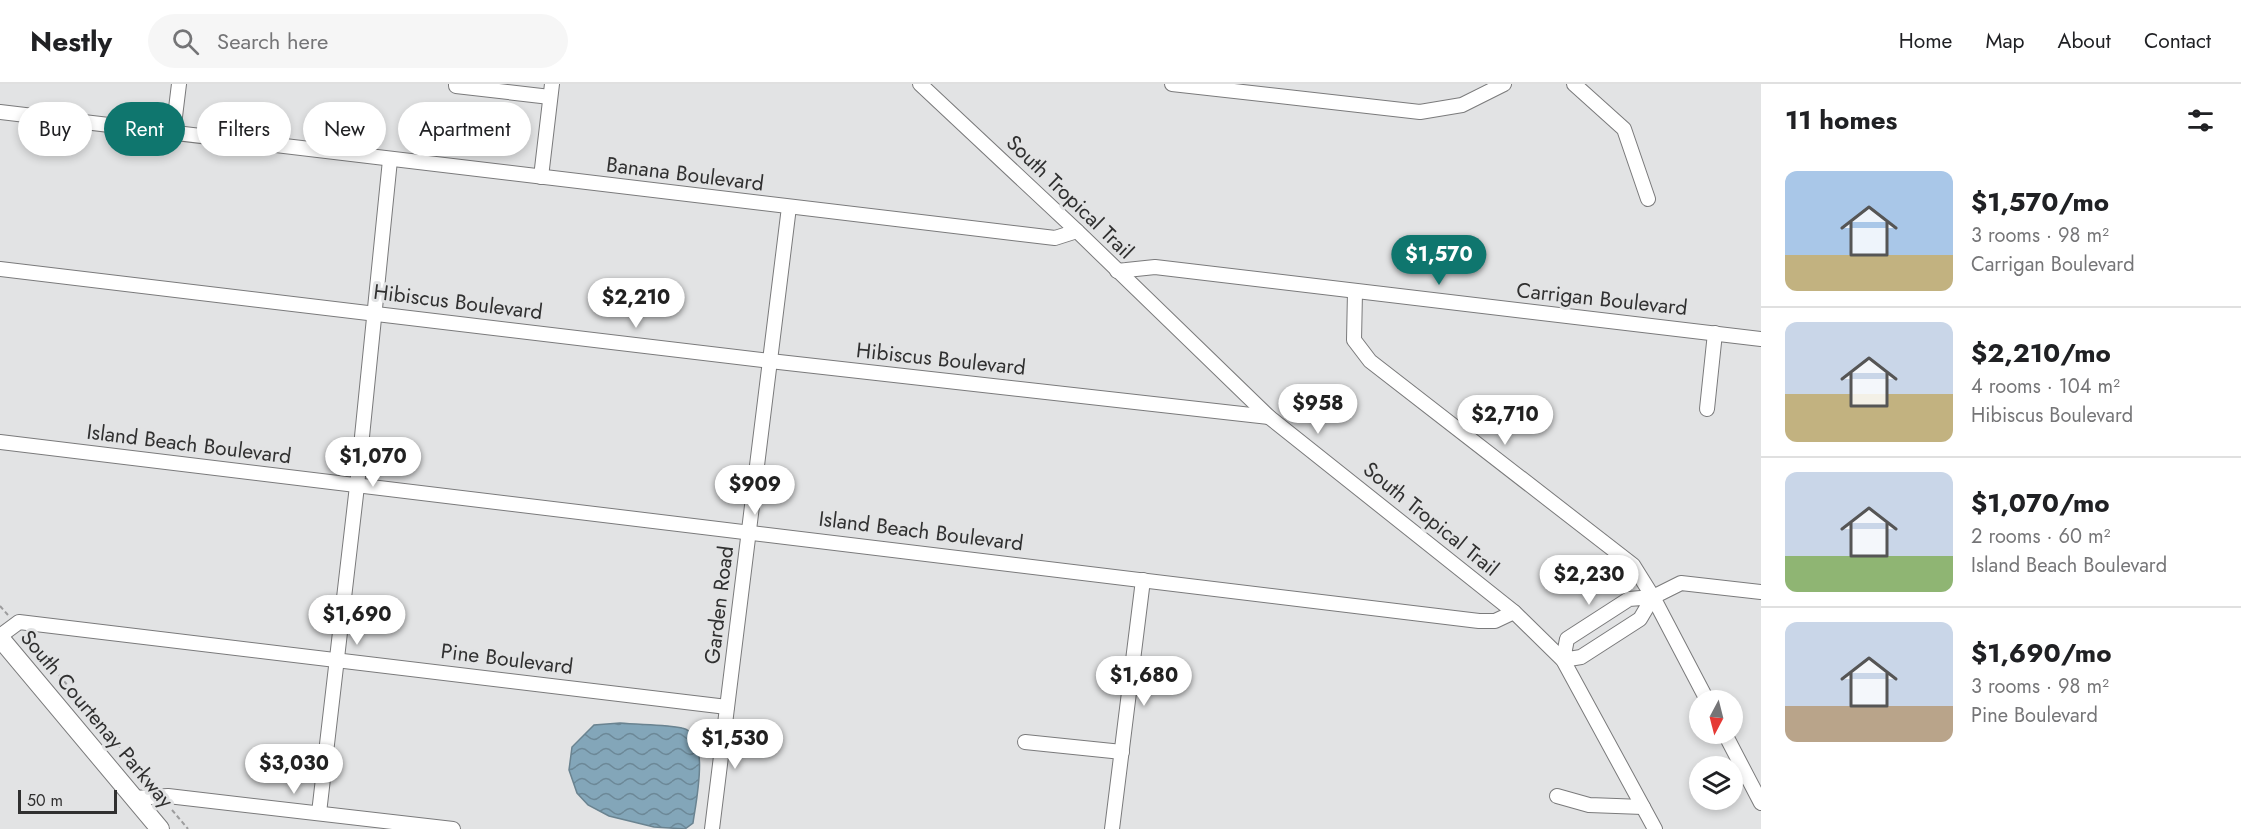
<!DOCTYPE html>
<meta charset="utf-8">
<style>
body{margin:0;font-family:Jost,sans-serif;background:#f6f6f6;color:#202124;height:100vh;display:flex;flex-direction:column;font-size:22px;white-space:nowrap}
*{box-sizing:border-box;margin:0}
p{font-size:20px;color:#757577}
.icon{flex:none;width:33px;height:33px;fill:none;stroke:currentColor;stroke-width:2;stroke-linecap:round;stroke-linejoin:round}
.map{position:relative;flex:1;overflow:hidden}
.sheet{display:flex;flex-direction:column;background:#fff;width:480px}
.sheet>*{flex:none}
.banner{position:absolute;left:18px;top:18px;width:570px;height:54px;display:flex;gap:12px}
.needle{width:39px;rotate:187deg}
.tools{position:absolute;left:1689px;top:606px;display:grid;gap:12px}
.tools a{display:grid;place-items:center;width:54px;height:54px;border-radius:50%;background:#fff;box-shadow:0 3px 9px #0003;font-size:30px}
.scale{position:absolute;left:18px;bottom:15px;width:99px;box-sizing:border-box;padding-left:6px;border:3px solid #303030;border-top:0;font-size:16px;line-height:21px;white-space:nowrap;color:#303030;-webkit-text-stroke:4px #e2e3e4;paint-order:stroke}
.price{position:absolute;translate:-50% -51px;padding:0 14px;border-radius:21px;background:#fff;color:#222;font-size:20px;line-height:39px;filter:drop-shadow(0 2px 3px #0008)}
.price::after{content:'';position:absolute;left:50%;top:36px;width:18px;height:14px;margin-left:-9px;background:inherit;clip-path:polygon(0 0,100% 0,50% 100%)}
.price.selected{background:#0f766e;color:#fff}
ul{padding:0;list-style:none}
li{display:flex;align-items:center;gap:18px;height:150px;padding:0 24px}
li+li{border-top:2px solid #e0e0e0}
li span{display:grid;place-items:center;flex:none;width:168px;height:120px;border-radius:12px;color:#555}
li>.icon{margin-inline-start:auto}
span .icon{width:72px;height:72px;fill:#fffc;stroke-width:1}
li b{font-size:26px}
h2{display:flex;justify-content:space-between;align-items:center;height:72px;padding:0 24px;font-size:26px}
.chip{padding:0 21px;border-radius:27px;background:#fff;box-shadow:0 3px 9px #0003;font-size:21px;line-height:54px}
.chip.selected{background:#0f766e;color:#fff}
header{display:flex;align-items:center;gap:36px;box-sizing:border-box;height:84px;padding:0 30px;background:#fff;border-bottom:2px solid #e0e0e0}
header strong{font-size:28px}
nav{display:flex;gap:33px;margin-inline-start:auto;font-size:21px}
.search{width:420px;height:54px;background:#f6f6f6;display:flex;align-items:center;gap:15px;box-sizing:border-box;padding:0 21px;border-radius:33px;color:#757577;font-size:22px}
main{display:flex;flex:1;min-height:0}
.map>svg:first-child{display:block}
.water{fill:url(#water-waves);stroke:#6a8390;stroke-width:1.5}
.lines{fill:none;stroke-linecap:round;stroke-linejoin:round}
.minor-casing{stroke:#7a7a7b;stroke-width:16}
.major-casing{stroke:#7a7a7b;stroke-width:20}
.path{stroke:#9c9c9d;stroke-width:2;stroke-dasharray:4.5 3;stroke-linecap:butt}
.minor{stroke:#fff;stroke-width:14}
.major{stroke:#fff;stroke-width:18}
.labels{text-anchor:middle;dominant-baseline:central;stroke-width:6;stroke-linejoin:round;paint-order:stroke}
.street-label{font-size:21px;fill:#303030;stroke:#e2e3e4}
</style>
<header>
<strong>Nestly</strong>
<div class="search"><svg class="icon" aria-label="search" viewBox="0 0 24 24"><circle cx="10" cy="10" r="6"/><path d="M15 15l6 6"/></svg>Search here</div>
<nav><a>Home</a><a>Map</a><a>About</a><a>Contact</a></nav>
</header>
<main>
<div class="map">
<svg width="1761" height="745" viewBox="0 0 1761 745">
<defs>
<pattern id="water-waves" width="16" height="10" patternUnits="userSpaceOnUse" patternTransform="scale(1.5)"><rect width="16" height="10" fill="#83a6b9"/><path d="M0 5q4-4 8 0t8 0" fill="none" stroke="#6c8897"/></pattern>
</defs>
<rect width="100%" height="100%" fill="#e2e3e4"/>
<path class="water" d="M620 639C638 641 665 640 682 644 711 650 696 717 693 739L685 745 654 743 609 732 588 721 577 709 569 686 572 663 594 641Z"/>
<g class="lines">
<g class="minor-casing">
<g id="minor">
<polyline points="456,0 456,2 550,13"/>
<polyline points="920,0 1077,147 1269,333 1514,528 1563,576 1655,745"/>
<polyline points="1172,0 1420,28 1462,21 1504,0"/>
<polyline points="1574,0 1624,45 1648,115"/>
<polyline points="0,28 1055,154 1077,147"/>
<polyline points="173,49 179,0"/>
<polyline points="541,93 552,0"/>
<polyline points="0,185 770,277 1269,333"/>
<polyline points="1117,187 1155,183 1761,255"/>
<polyline points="1355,208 1354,256 1370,277 1633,481 1653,513 1707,616"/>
<polyline points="1707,325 1715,249"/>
<polyline points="0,358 1479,537 1495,537 1514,528"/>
<polyline points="1653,513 1640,535 1581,573 1563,576 1567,555 1629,515 1653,513 1681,499 1761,508"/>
<polyline points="0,552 19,538 727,623"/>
<polyline points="1725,650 1761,719"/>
<polyline points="1025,658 1122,668"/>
<polyline points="1557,712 1589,721 1643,723"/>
<polyline points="134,714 168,712 453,745"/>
<polyline points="319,729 357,402 390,76"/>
<polyline points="712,745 789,123"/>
<polyline points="1112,745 1143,496"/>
</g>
</g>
<g class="major-casing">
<polyline id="major" points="0,554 160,745"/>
</g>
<g class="path">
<polyline points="0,522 8,531"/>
<polyline points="25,551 151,700"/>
<polyline points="172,726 188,745"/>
</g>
<use href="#minor" class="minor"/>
<use href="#major" class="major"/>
</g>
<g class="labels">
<g class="street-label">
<text transform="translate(685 90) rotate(7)">Banana Boulevard</text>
<text transform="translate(1070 113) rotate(44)">South Tropical Trail</text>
<text transform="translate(1602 215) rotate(6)">Carrigan Boulevard</text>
<text transform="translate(458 218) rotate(7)">Hibiscus Boulevard</text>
<text transform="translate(941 275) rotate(6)">Hibiscus Boulevard</text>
<text transform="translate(189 360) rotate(7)">Island Beach Boulevard</text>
<text transform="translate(1431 435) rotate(39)">South Tropical Trail</text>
<text transform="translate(921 447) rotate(7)">Island Beach Boulevard</text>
<text transform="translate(719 521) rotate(-83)">Garden Road</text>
<text transform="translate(507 575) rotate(7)">Pine Boulevard</text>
<text transform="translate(97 635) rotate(50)">South Courtenay Parkway</text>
</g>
</g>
</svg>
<div class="tools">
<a><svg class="needle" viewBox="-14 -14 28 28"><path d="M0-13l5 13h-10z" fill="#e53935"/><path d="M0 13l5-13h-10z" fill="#757577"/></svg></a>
<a><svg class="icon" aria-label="layers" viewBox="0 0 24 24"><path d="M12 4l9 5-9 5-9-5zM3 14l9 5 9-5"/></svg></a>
</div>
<div class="scale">50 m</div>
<b class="price selected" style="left:1439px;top:202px">$1,570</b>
<b class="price" style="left:636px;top:245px">$2,210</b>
<b class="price" style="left:1318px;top:351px">$958</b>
<b class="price" style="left:1505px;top:362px">$2,710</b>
<b class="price" style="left:373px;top:404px">$1,070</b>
<b class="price" style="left:755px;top:432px">$909</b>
<b class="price" style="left:1589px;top:522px">$2,230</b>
<b class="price" style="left:357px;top:562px">$1,690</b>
<b class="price" style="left:1144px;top:623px">$1,680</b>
<b class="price" style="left:735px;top:686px">$1,530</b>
<b class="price" style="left:294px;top:711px">$3,030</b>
<div class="banner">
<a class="chip">Buy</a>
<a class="chip selected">Rent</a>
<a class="chip">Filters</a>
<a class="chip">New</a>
<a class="chip">Apartment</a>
</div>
</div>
<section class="sheet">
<h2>11 homes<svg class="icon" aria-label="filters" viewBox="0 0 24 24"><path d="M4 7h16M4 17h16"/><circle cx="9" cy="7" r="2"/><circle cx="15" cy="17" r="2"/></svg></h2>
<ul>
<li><span style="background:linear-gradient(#a9c7e8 70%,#c2b280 0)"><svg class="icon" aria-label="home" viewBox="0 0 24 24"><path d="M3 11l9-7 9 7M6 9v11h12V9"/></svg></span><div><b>$1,570/mo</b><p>3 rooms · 98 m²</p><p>Carrigan Boulevard</p></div></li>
<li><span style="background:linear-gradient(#c9d6e8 60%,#c2b280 0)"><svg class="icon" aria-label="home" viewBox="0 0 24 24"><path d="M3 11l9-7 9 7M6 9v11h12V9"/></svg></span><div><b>$2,210/mo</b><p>4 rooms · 104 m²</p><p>Hibiscus Boulevard</p></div></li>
<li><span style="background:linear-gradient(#c9d6e8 70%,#8fb573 0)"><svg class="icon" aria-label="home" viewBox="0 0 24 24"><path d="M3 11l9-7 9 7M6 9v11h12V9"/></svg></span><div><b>$1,070/mo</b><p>2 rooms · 60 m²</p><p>Island Beach Boulevard</p></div></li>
<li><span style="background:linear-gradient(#c9d6e8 70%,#b9a48a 0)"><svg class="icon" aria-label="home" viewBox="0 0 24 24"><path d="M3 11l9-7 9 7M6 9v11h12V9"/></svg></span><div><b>$1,690/mo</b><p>3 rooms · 98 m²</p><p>Pine Boulevard</p></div></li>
</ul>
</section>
</main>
